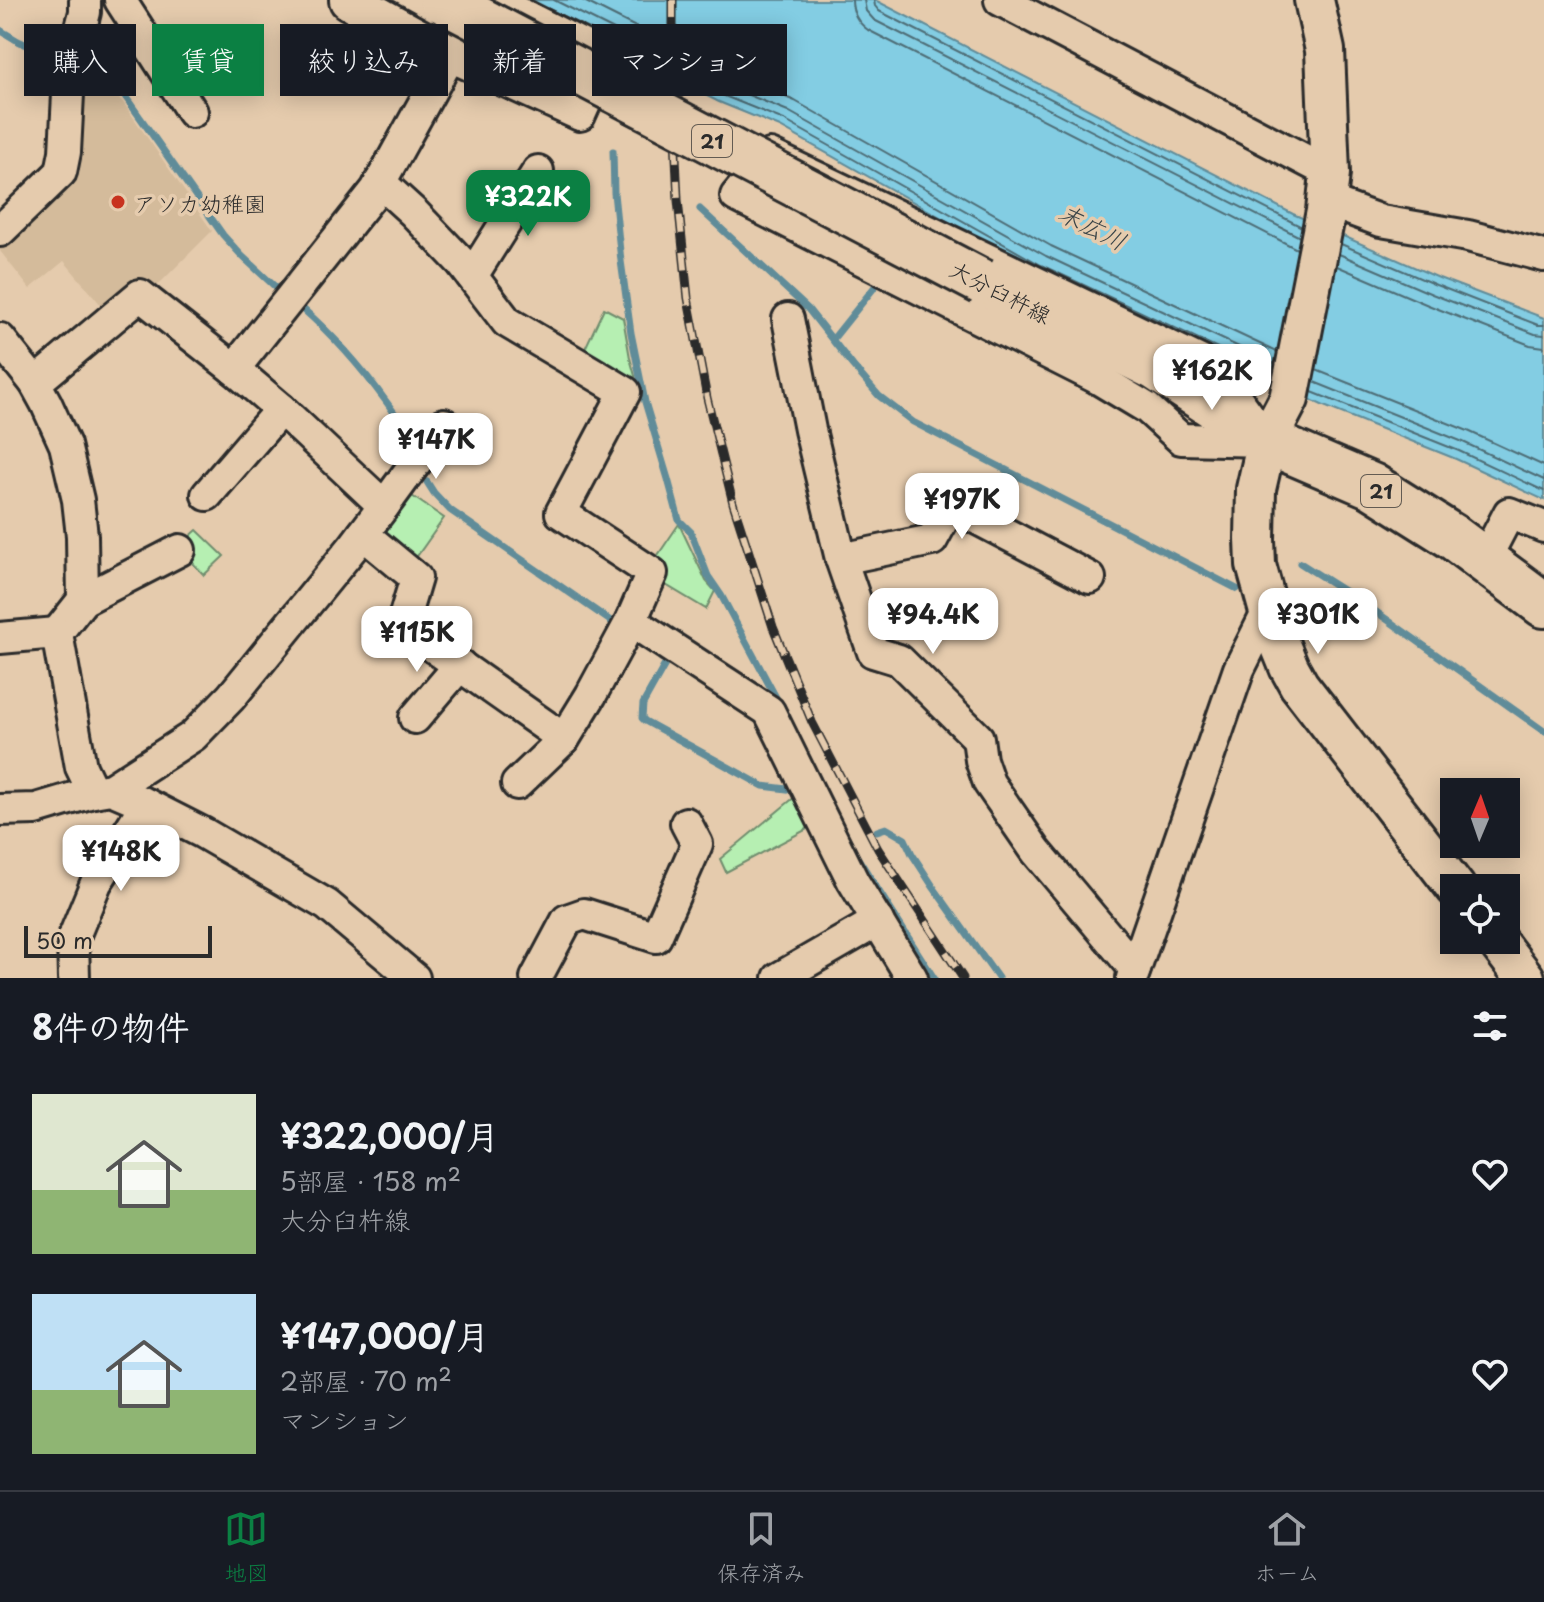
<!DOCTYPE html>
<html lang="ja">
<meta charset="utf-8">
<style>
body{margin:0;font-family:"Playpen Sans","Klee One",sans-serif;background:#242831;color:#f1f3f6;height:100vh;display:flex;flex-direction:column;font-size:30px;white-space:nowrap}
*{box-sizing:border-box;margin:0}
p{font-size:26px;color:#9ea1a6}
.icon{flex:none;width:44px;height:44px;fill:none;stroke:currentColor;stroke-width:2;stroke-linecap:round;stroke-linejoin:round}
.map{position:relative;height:978px;overflow:hidden}
.sheet{display:flex;flex-direction:column;background:#171b24;flex:1}
.sheet>*{flex:none}
.top-card{position:absolute;left:24px;top:24px;width:800px;height:72px;display:flex;gap:16px}
.needle{width:52px;rotate:2deg}
.tools{position:absolute;left:1440px;top:778px;display:grid;gap:16px}
.tools a{display:grid;place-items:center;width:80px;height:80px;border-radius:0px;background:#171b24;box-shadow:0 4px 20px #0003;font-size:40px}
.scale{position:absolute;left:24px;bottom:20px;width:188px;box-sizing:border-box;padding-left:8px;border:4px solid #2b2b2b;border-top:0;font-size:22px;line-height:28px;white-space:nowrap;color:#2b2b2b;-webkit-text-stroke:6px #e5cbad;paint-order:stroke}
.price{position:absolute;translate:-50% -68px;padding:0 18px;border-radius:16px;background:#fff;color:#222;font-size:26px;line-height:52px;filter:drop-shadow(0 2px 4px #0008)}
.price::after{content:'';position:absolute;left:50%;top:48px;width:24px;height:18px;margin-left:-12px;background:inherit;clip-path:polygon(0 0,100% 0,50% 100%)}
.price.selected{background:#0b8043;color:#fff}
ul{padding:0;list-style:none}
li{display:flex;align-items:center;gap:24px;height:200px;padding:0 32px}
li span{display:grid;place-items:center;flex:none;width:224px;height:160px;border-radius:0px;color:#555}
li>.icon{margin-inline-start:auto}
span .icon{width:96px;height:96px;fill:#fffc;stroke-width:1}
li b{font-size:34px}
h2{display:flex;justify-content:space-between;align-items:center;height:96px;padding:0 32px;font-size:34px}
.pill{padding:0 28px;border-radius:0px;background:#171b24;box-shadow:0 4px 20px #0003;font-size:28px;line-height:72px}
.pill.selected{background:#0b8043;color:#fff}
.menu{display:flex;justify-content:space-around;align-items:center;height:112px;border-top:2px solid #363941;background:#171b24;font-size:22px;color:#9ea1a6}
.menu a{display:grid;justify-items:center;gap:4px}
.menu .selected{color:#0b8043}
.map>svg:first-child{display:block}
.built{fill:#d4bb9b}
.green{fill:#b6efb2;stroke:#708d6e;stroke-width:2}
.water{fill:#83cde3;stroke:#608c99;stroke-width:2}
.lines{fill:none;stroke-linecap:round;stroke-linejoin:round}
.shore{stroke:#4e6c75;stroke-width:2}
.stream{stroke:#608c99;stroke-width:7}
.minor-casing{stroke:#2b2b2b;stroke-width:36}
.tertiary-casing{stroke:#2b2b2b;stroke-width:44}
.primary-casing{stroke:#2b2b2b;stroke-width:50}
.minor{stroke:#e5cbad;stroke-width:30}
.tertiary{stroke:#e5cbad;stroke-width:38}
.primary{stroke:#e5cbad;stroke-width:44}
.rail-casing{stroke:#2b2b2b;stroke-width:9}
.rail{stroke:#e5cbad;stroke-width:6;stroke-dasharray:18;stroke-linecap:butt}
.primary-bridge-casing{stroke:#2b2b2b;stroke-width:50;stroke-linecap:butt}
.primary-bridge{stroke:#e5cbad;stroke-width:44}
.poi-dot{fill:#c8321e;stroke:#e5cbad;stroke-width:3}
.labels{text-anchor:middle;dominant-baseline:central;stroke-width:7;stroke-linejoin:round;paint-order:stroke}
.shield{fill:#e5cbad;stroke:#635b52;stroke-width:2}
.shield-label{font-size:20px;font-weight:bold;fill:#2b2b2b}
.poi-label{font-size:22px;fill:#2b2b2b;stroke:#e5cbad;text-anchor:start}
.street-label{font-size:22px;fill:#2b2b2b;stroke:#e5cbad}
.water-label{font-size:24px;font-style:italic;fill:#384347;stroke:#e5cbad}
</style>
<div class="map">
<svg width="1544" height="978" viewBox="0 0 1544 978">
<rect width="100%" height="100%" fill="#e5cbad"/>
<filter id="ink" filterUnits="userSpaceOnUse"><feTurbulence type="fractalNoise" baseFrequency=".0125" numOctaves="2"/><feDisplacementMap in="SourceGraphic" scale="16" xChannelSelector="R" yChannelSelector="G"/><feConvolveMatrix kernelMatrix="1 2 1 2 8 2 1 2 1" color-interpolation-filters="sRGB"/></filter>
<g filter="url(#ink)">
<polygon class="built" points="78,79 114,95 122,101 212,231 151,292 136,281 102,306 64,261 30,289 0,251 0,246 71,174"/>
<g class="green">
<polygon points="604,308 623,318 630,358 637,383 582,355"/>
<polygon points="409,494 444,518 415,559 380,535"/>
<polygon points="679,524 706,581 715,591 706,609 656,579 664,563 656,558"/>
<polygon points="197,530 224,556 204,575 178,547"/>
<polygon points="796,796 811,827 726,872 720,859"/>
</g>
<polygon class="water" points="511,0 875,0 1293,214 1439,278 1544,318 1544,500 1456,459 1324,406 1038,272 780,127 719,102 581,32"/>
<g class="lines">
<g class="shore">
<polyline points="554,0 726,86 788,111 1046,256 1275,364"/>
<polyline points="582,0 731,75 795,101 1051,246 1277,352"/>
<path d="M852 0C852 13 857 22 868 30L1297 249"/>
<polyline points="864,0 866,11 874,20 1300,237"/>
<polyline points="874,0 875,6 879,11 1302,227"/>
<polyline points="547,8 722,95 784,120 1041,265 1273,374"/>
<polyline points="1341,244 1436,285 1538,325 1544,325"/>
<polyline points="1339,254 1432,294 1535,334 1544,335"/>
<polyline points="1337,266 1428,305 1530,345 1544,347"/>
<polyline points="1316,370 1468,431 1544,466"/>
<polyline points="1314,382 1463,442 1544,480"/>
<polyline points="1312,392 1459,451 1544,491"/>
</g>
<g class="stream">
<polyline points="0,30 18,41 56,58"/>
<polyline points="81,68 120,89 223,235 242,256 283,294"/>
<polyline points="613,151 614,193 621,261 631,333 645,402 668,479 679,520 691,532 708,576 721,595 780,705"/>
<polyline points="700,209 808,309 853,366 879,396 913,422 1237,589"/>
<path d="M303 309C334 336 361 367 385 400 396 415 407 430 415 448"/>
<polyline points="833,339 877,284"/>
<polyline points="427,482 434,493 450,510 612,622"/>
<polyline points="1300,563 1368,606 1544,731"/>
<polyline points="661,658 667,661 643,704 642,718 645,721 763,786 795,790"/>
<polyline points="877,831 886,828 905,839 912,854 934,888 998,978"/>
<polyline points="856,855 934,978"/>
</g>
<g class="minor-casing">
<g id="minor">
<polyline points="120,0 192,112"/>
<polyline points="1000,0 1330,173"/>
<polyline points="450,56 580,115 606,57 494,0"/>
<polygon points="770,155 1215,368 1267,441 1181,439 1147,408 1097,378 736,196"/>
<polyline points="380,182 414,213 461,262 507,322 625,392 561,513 652,573 631,621 591,695 564,739 517,784"/>
<polyline points="1327,201 1381,221 1468,236 1544,256"/>
<polyline points="0,231 61,172 65,152 69,75 85,12 85,0"/>
<polyline points="472,276 538,171"/>
<polyline points="788,319 810,430 841,559 873,652 899,660 978,738 981,760 989,783 1036,851 1135,969"/>
<polyline points="0,339 35,383 46,403 65,445 78,500 82,536 83,600 57,633 81,767 93,792"/>
<polyline points="35,383 140,295 234,369"/>
<polyline points="207,495 281,409"/>
<polyline points="384,506 444,424"/>
<polyline points="363,534 416,578 402,625 564,739"/>
<polyline points="841,559 932,540 951,505 1090,578"/>
<polyline points="1484,561 1509,513 1544,527"/>
<polyline points="83,600 180,550"/>
<polyline points="631,621 769,711 853,881 912,978"/>
<polyline points="0,638 57,633"/>
<polyline points="415,718 460,665"/>
<polyline points="111,789 146,804 203,833 327,905 414,978"/>
<polyline points="0,810 36,809 93,792 111,789 193,736 231,697 353,547 384,506 281,409 234,369 376,190 450,56 484,3"/>
<polyline points="74,978 73,939 96,883 146,804"/>
<polyline points="536,978 567,920 584,914 656,937 697,844 686,823"/>
<polyline points="779,978 878,921"/>
<polyline points="1132,978 1239,669 1269,609"/>
</g>
</g>
<g class="tertiary-casing">
<g id="tertiary">
<polyline points="349,0 450,56"/>
<polyline points="1314,0 1325,50 1330,173 1326,211 1289,399 1267,441 1256,489 1255,539 1256,565 1274,630 1289,667 1299,685 1456,888"/>
<polyline points="1496,940 1525,978"/>
</g>
</g>
<g class="primary-casing">
<polyline id="primary" points="982,282 1156,368 1267,441 1372,486 1453,537 1544,605"/>
</g>
<use href="#minor" class="minor"/>
<use href="#tertiary" class="tertiary"/>
<use href="#primary" class="primary"/>
<g class="rail-casing">
<polyline id="rail" points="673,0 673,93 678,200 688,298 707,398 733,503 773,627 812,722 878,849 963,978"/>
</g>
<use href="#rail" class="rail"/>
<g class="primary-bridge-casing">
<polyline id="primary-bridge" points="442,0 982,282"/>
</g>
<use href="#primary-bridge" class="primary-bridge"/>
</g>
</g>
<circle class="poi-dot" cx="118" cy="202" r="8"/>
<g class="labels">
<g class="shield">
<rect x="692" y="125" width="40" height="32" rx="6"/>
<rect x="1361" y="475" width="40" height="32" rx="6"/>
</g>
<g class="shield-label">
<text x="712" y="141">21</text>
<text x="1381" y="491">21</text>
</g>
<g class="poi-label">
<text x="134" y="202">アソカ幼稚園</text>
</g>
<g class="street-label">
<text transform="translate(1001 291) rotate(27)">大分臼杵線</text>
</g>
<g class="water-label">
<text transform="translate(1093 226) rotate(27)">末広川</text>
</g>
</g>
</svg>
<div class="tools">
<a><svg class="needle" viewBox="-14 -14 28 28"><path d="M0-13l5 13h-10z" fill="#e53935"/><path d="M0 13l5-13h-10z" fill="#9ea1a6"/></svg></a>
<a><svg class="icon" aria-label="locate" viewBox="0 0 24 24"><circle cx="12" cy="12" r="6"/><path d="M12 2v4M12 18v4M2 12h4M18 12h4"/></svg></a>
</div>
<div class="scale">50 m</div>
<b class="price selected" style="left:528px;top:238px">¥322K</b>
<b class="price" style="left:1212px;top:412px">¥162K</b>
<b class="price" style="left:436px;top:481px">¥147K</b>
<b class="price" style="left:962px;top:541px">¥197K</b>
<b class="price" style="left:933px;top:656px">¥94.4K</b>
<b class="price" style="left:1318px;top:656px">¥301K</b>
<b class="price" style="left:417px;top:674px">¥115K</b>
<b class="price" style="left:121px;top:893px">¥148K</b>
<div class="top-card">
<a class="pill">購入</a>
<a class="pill selected">賃貸</a>
<a class="pill">絞り込み</a>
<a class="pill">新着</a>
<a class="pill">マンション</a>
</div>
</div>
<section class="sheet">
<h2>8件の物件<svg class="icon" aria-label="filters" viewBox="0 0 24 24"><path d="M4 7h16M4 17h16"/><circle cx="9" cy="7" r="2"/><circle cx="15" cy="17" r="2"/></svg></h2>
<ul>
<li><span style="background:linear-gradient(#dfe7d0 60%,#8fb573 0)"><svg class="icon" aria-label="home" viewBox="0 0 24 24"><path d="M3 11l9-7 9 7M6 9v11h12V9"/></svg></span><div><b>¥322,000/月</b><p>5部屋 · 158 m²</p><p>大分臼杵線</p></div><svg class="icon" aria-label="heart" viewBox="0 0 24 24"><path d="M12 20l-8-8c-3-5 5-10 8-4 3-6 11-1 8 4z"/></svg></li>
<li><span style="background:linear-gradient(#bfe0f5 60%,#8fb573 0)"><svg class="icon" aria-label="home" viewBox="0 0 24 24"><path d="M3 11l9-7 9 7M6 9v11h12V9"/></svg></span><div><b>¥147,000/月</b><p>2部屋 · 70 m²</p><p>マンション</p></div><svg class="icon" aria-label="heart" viewBox="0 0 24 24"><path d="M12 20l-8-8c-3-5 5-10 8-4 3-6 11-1 8 4z"/></svg></li>
</ul>
</section>
<nav class="menu">
<a class="selected"><svg class="icon" aria-label="map" viewBox="0 0 24 24"><path d="M3 6l6-2 6 2 6-2v14l-6 2-6-2-6 2zM9 4v14M15 6v14"/></svg>地図</a>
<a><svg class="icon" aria-label="saved" viewBox="0 0 24 24"><path d="M7 4h10v16l-5-4-5 4z"/></svg>保存済み</a>
<a><svg class="icon" aria-label="home" viewBox="0 0 24 24"><path d="M3 11l9-7 9 7M6 9v11h12V9"/></svg>ホーム</a>
</nav>
